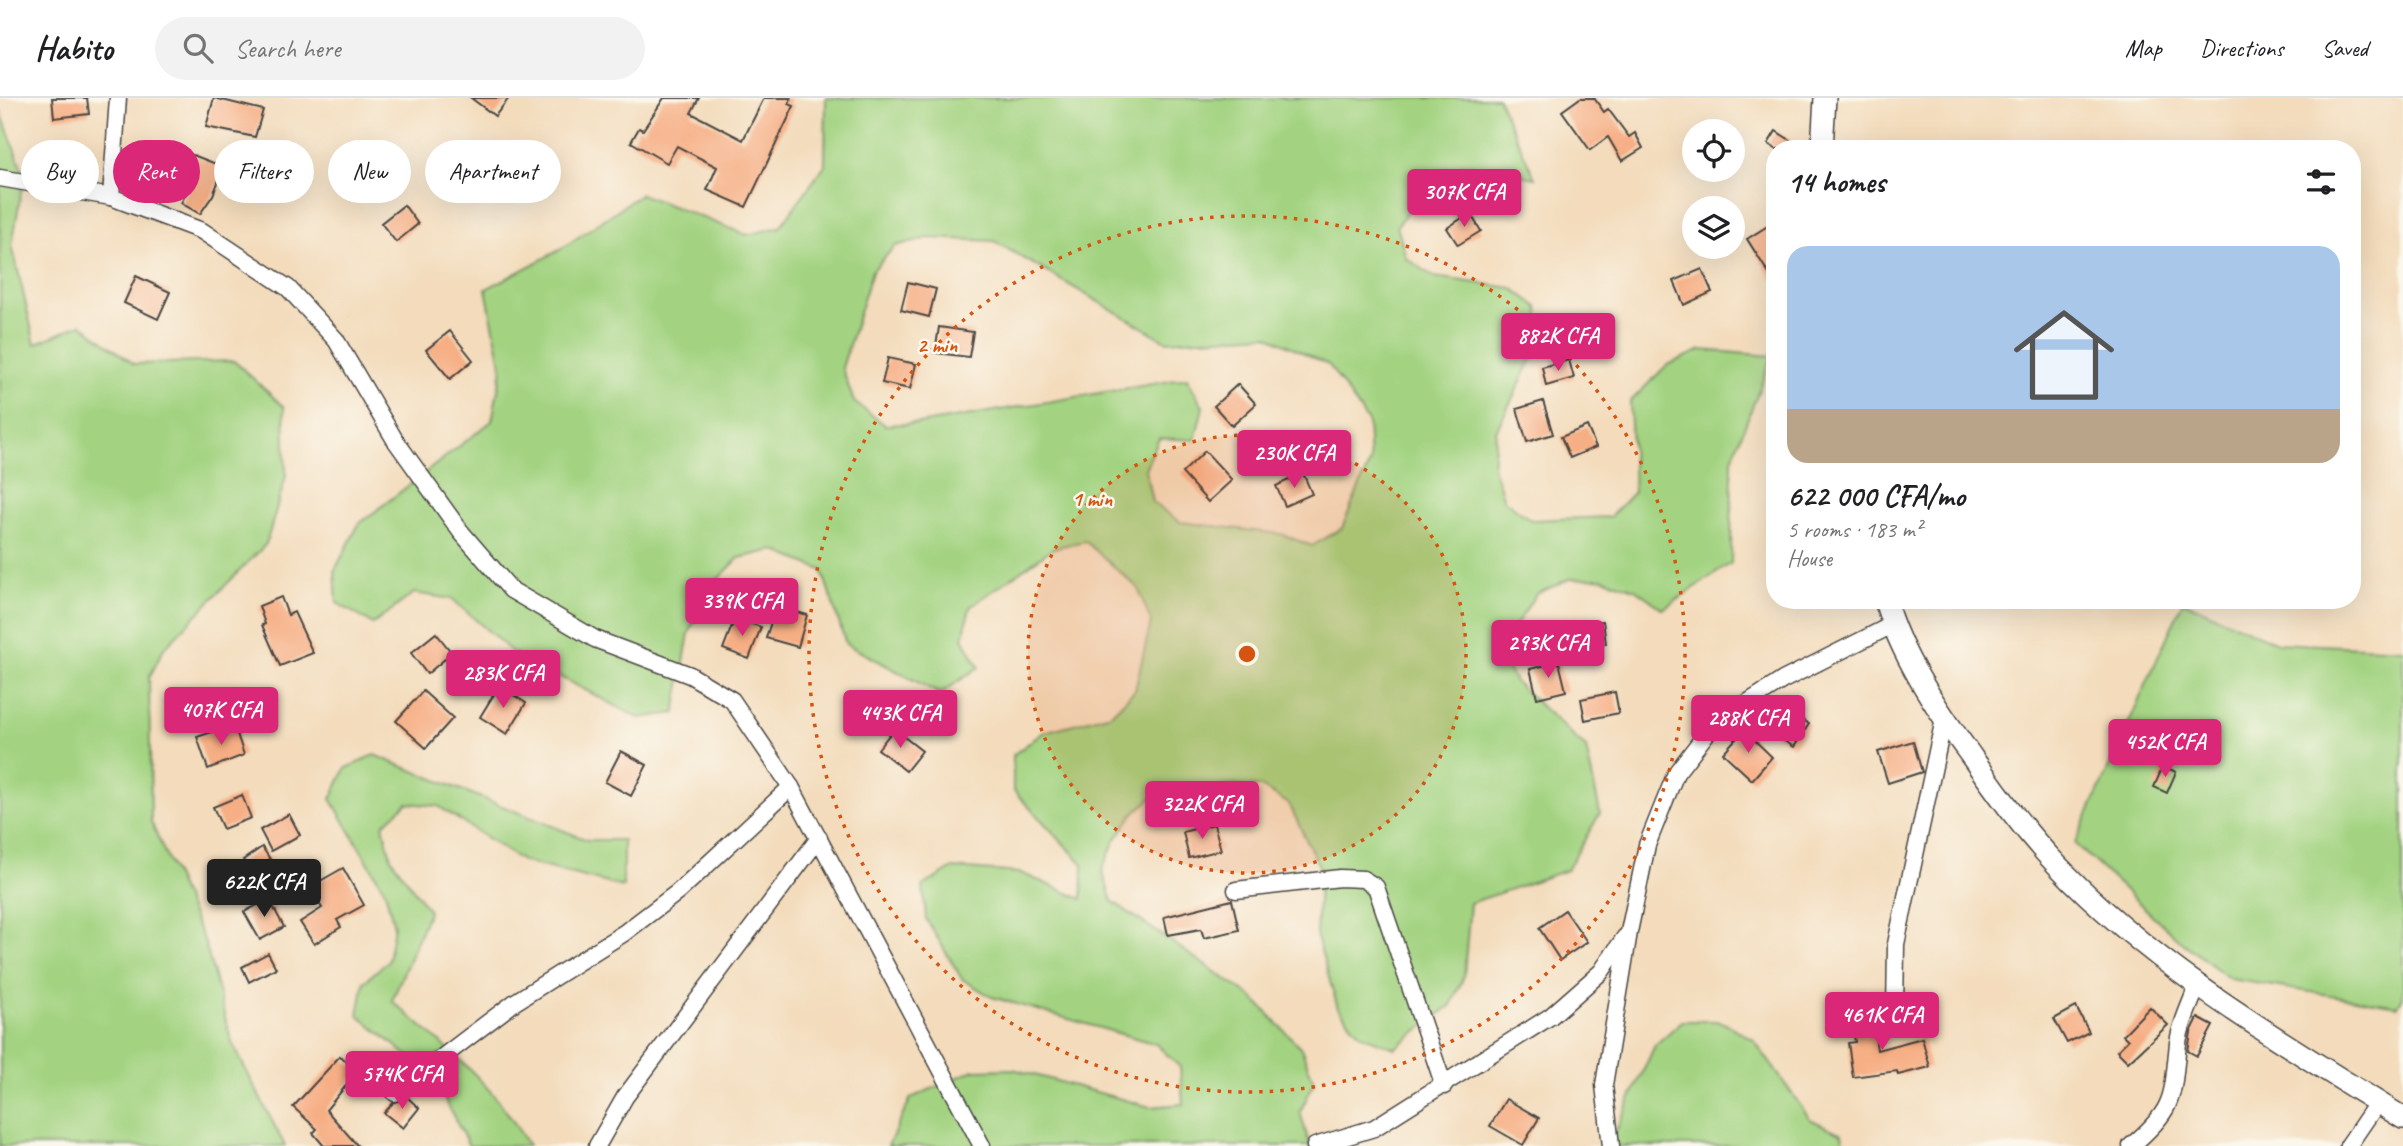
<!DOCTYPE html>
<meta charset="utf-8">
<style>
body{margin:0;font-family:Caveat,sans-serif;background:#f2f2f2;color:#202124;height:100vh;display:flex;flex-direction:column;font-size:26px;white-space:nowrap}
*{box-sizing:border-box;margin:0}
p{font-size:23px;color:#757577}
.icon{flex:none;width:38px;height:38px;fill:none;stroke:currentColor;stroke-width:2;stroke-linecap:round;stroke-linejoin:round}
.map{position:relative;flex:1;overflow:hidden}
.panel{position:absolute;left:1766px;top:42px;width:595px;height:469px;display:flex;flex-direction:column;background:#fff;border-radius:28px;box-shadow:0 7px 28px #0002}
.panel>*{flex:none}
.guide{position:absolute;left:21px;top:42px;width:665px;height:63px;display:flex;gap:14px}
.buttons{position:absolute;left:1682px;top:21px;display:grid;gap:14px}
.buttons a{display:grid;place-items:center;width:63px;height:63px;border-radius:50%;background:#fff;box-shadow:0 7px 28px #0002;font-size:35px}
.price{position:absolute;translate:-50% -60px;padding:0 16px;border-radius:7px;background:#db2777;color:#fff;font-size:23px;line-height:46px;filter:drop-shadow(0 2px 4px #0008)}
.price::after{content:'';position:absolute;left:50%;top:42px;width:21px;height:16px;margin-left:-10px;background:inherit;clip-path:polygon(0 0,100% 0,50% 100%)}
.price.current{background:#222;color:#fff}
ul{padding:0;list-style:none}
li{display:grid;align-content:center;gap:14px;height:371px;padding:0 21px}
li+li{border-top:2px solid #e0e0e0}
li span{display:grid;place-items:center;height:217px;border-radius:21px;color:#555}
li>.icon{margin-inline-start:auto}
span .icon{width:126px;height:126px;fill:#fffc;stroke-width:1}
li b{font-size:30px}
h2{display:flex;justify-content:space-between;align-items:center;height:84px;padding:0 21px;font-size:30px}
.chip{padding:0 24px;border-radius:32px;background:#fff;box-shadow:0 7px 28px #0002;font-size:24px;line-height:63px}
.chip.current{background:#db2777;color:#fff}
header{display:flex;align-items:center;gap:42px;box-sizing:border-box;height:98px;padding:0 35px;background:#fff;border-bottom:2px solid #e0e0e0}
header strong{font-size:33px}
nav{display:flex;gap:38px;margin-inline-start:auto;font-size:24px}
.search{width:490px;height:63px;background:#f2f2f2;display:flex;align-items:center;gap:18px;box-sizing:border-box;padding:0 24px;border-radius:38px;color:#757577;font-size:26px}
.map>svg:first-child{display:block}
.green{fill:#a3d381;stroke:#677f56;stroke-width:2;fill-rule:evenodd}
.building{fill:#f6ae84}
.lines{fill:none;stroke-linecap:round;stroke-linejoin:round}
.street-casing{stroke:#494541;stroke-width:19}
.secondary-casing{stroke:#494541;stroke-width:24}
.street{stroke:#fff;stroke-width:16}
.secondary{stroke:#fff;stroke-width:21}
.ring{fill:none;stroke:#d5540f;stroke-width:3.5;stroke-dasharray:3.5 7}
.centre{fill:#d5540f;stroke:#fbf7ec;stroke-width:3.5}
.ring-label{font-size:21px;text-anchor:middle;font-weight:bold;fill:#d5540f;stroke:#fbf7ec;stroke-width:5;stroke-linejoin:round;paint-order:stroke}
</style>
<header>
<strong>Habito</strong>
<div class="search"><svg class="icon" aria-label="search" viewBox="0 0 24 24"><circle cx="10" cy="10" r="6"/><path d="M15 15l6 6"/></svg>Search here</div>
<nav><a>Map</a><a>Directions</a><a>Saved</a></nav>
</header>
<div class="map">
<svg width="2403" height="1048" viewBox="0 0 2403 1048">
<rect width="100%" height="100%" fill="#fbf7ec"/>
<filter id="ink" filterUnits="userSpaceOnUse"><feTurbulence type="fractalNoise" baseFrequency=".0143" numOctaves="2"/><feDisplacementMap in="SourceGraphic" scale="14" xChannelSelector="R" yChannelSelector="G"/><feConvolveMatrix kernelMatrix="1 2 1 2 8 2 1 2 1" color-interpolation-filters="sRGB"/></filter>
<filter id="wash" filterUnits="userSpaceOnUse"><feTurbulence type="fractalNoise" baseFrequency=".00686" numOctaves="4" result="noise"/><feDisplacementMap in="SourceGraphic" scale="28" xChannelSelector="R" yChannelSelector="G"/><feGaussianBlur stdDeviation="1.57" result="paint"/><feColorMatrix in="noise" values="0 0 0 0 0 0 0 0 0 0 0 0 0 0 0 0 0 1.4 0 .05"/><feComposite in="paint" operator="in"/></filter>
<g filter="url(#wash)">
<rect width="100%" height="100%" fill="#f3dbbb"/>
<g class="green">
<path d="M826 0H1498L1535 80 1468 66 1436 73 1397 128 1406 160 1434 179 1512 190 1538 209 1542 241 1496 333 1493 369 1504 402 1531 422 1610 419 1634 394 1630 304 1667 267 1701 252 1772 258 1732 361 1731 465 1663 511 1635 491 1602 480 1569 481 1536 496 1499 553 1515 584 1586 650 1600 715 1567 772 1470 805 1464 878 1451 907 1395 950 1361 937 1338 910 1316 836 1320 770 1289 706 1261 689 1229 687 1159 694 1134 715 1115 742 1102 772 1112 803 1253 900 1301 950 1314 984 1300 1014 1310 1048H888L911 1000 974 972 1013 971 1150 1009 1183 1006 1180 969 1156 946 992 899 962 881 926 821 923 788 953 770 1021 775 1082 801 1083 766 1013 692V657L1044 634 1111 616 1135 592 1151 524 1138 490 1085 443 1053 450 970 509 963 540 979 569 940 596 846 546 822 472 774 452 739 460 714 485 689 535 675 615 639 620 512 554 452 501 414 495 373 526 337 505 335 472 359 426 492 323 502 271 486 191 558 153 641 96 747 137 780 129 825 67ZM928 140 994 143 1166 243 1267 237 1329 267 1368 324 1370 364 1342 430 1312 448 1281 436 1180 424 1152 404 1145 371 1159 340 1195 342 1203 309 1187 280 924 325 885 327 854 304 842 270 872 173 895 148Z"/>
<polygon points="0,11 24,77 12,147 35,246 81,226 134,266 234,263 284,309 286,378 266,446 164,550 149,580 151,724 205,845 232,945 285,1048 0,1048"/>
<polygon points="2183,503 2277,545 2403,551 2403,899 2398,908 2230,881 2178,841 2075,746"/>
<path d="M374 657 587 742H623V789L522 763 438 708 407 705 383 727 391 760 429 813 392 903C445 949 495 985 528 1048H469L433 979 358 917 364 884 388 863 394 828 385 793 331 701 345 671Z"/>
<polygon points="1682,923 1720,923 1753,941 1810,1021 1842,1036 1844,1048 1609,1048 1655,947"/>
</g>
<g id="blocks">
<g class="building">
<polygon points="52,0 87,0 89,16 54,20"/>
<polygon points="214,0 263,12 255,39 206,29"/>
<polygon points="471,0 509,0 495,18"/>
<polygon points="664,0 699,0 691,15 743,42 764,0 791,0 789,6 794,8 746,109 707,92 717,69 677,48 667,65 631,44 639,30 643,32"/>
<polygon points="1580,0 1594,0 1604,14 1608,11 1629,39 1635,35 1643,50 1622,63 1608,39 1590,52 1562,13"/>
<polygon points="1776,33 1804,51 1776,51 1768,46"/>
<polygon points="193,57 224,69 213,97 200,116 181,105 190,88 182,84"/>
<polygon points="404,107 418,126 396,144 381,125"/>
<polygon points="1470,115 1481,133 1458,147 1447,130"/>
<polygon points="1774,124 1774,184 1747,141"/>
<polygon points="1702,171 1712,194 1684,207 1674,183"/>
<polygon points="136,178 170,194 158,221 124,205"/>
<polygon points="908,184 936,191 929,219 901,212"/>
<polygon points="939,229 973,234 969,259 935,255"/>
<polygon points="450,233 473,262 450,281 426,252"/>
<polygon points="888,260 916,266 910,291 882,285"/>
<polygon points="1569,262 1574,280 1546,288 1542,269"/>
<polygon points="1238,286 1256,306 1232,328 1214,308"/>
<polygon points="1543,303 1553,336 1527,344 1517,311"/>
<polygon points="1587,328 1596,349 1570,360 1561,339"/>
<polygon points="1205,353 1232,382 1208,404 1182,375"/>
<polygon points="1303,375 1312,396 1285,408 1276,388"/>
<polygon points="281,499 288,517 294,514 313,555 280,568 262,527 265,526 259,508"/>
<polygon points="776,508 807,517 798,549 766,540"/>
<polygon points="735,520 761,529 749,561 723,551"/>
<polygon points="1603,523 1606,546 1576,550 1573,528"/>
<polygon points="436,535 452,555 427,576 411,555"/>
<polygon points="1559,564 1566,593 1537,600 1530,571"/>
<polygon points="499,588 526,605 507,636 480,619"/>
<polygon points="423,593 453,620 426,650 396,623"/>
<polygon points="1615,594 1619,615 1585,622 1581,601"/>
<polygon points="901,598 918,609 903,633 886,621"/>
<polygon points="1790,614 1809,626 1794,649 1775,637"/>
<polygon points="234,627 244,657 208,671 197,639"/>
<polygon points="894,631 922,653 906,673 878,651"/>
<polygon points="1744,632 1772,659 1752,682 1723,655"/>
<polygon points="1913,643 1922,674 1888,685 1878,654"/>
<polygon points="621,653 647,667 631,698 605,684"/>
<polygon points="2163,668 2176,674 2167,695 2154,689"/>
<polygon points="242,697 251,720 223,731 213,709"/>
<polygon points="289,716 300,737 271,753 260,732"/>
<polygon points="1214,726 1221,752 1189,760 1183,734"/>
<polygon points="262,749 278,773 258,786 243,762"/>
<polygon points="343,770 364,807 337,822 341,829 314,846 300,824 322,810 314,797 320,794 315,786"/>
<polygon points="269,801 284,829 260,842 244,814"/>
<polygon points="1232,802 1239,832 1204,840 1201,831 1168,837 1164,819"/>
<polygon points="1565,812 1587,844 1560,862 1539,830"/>
<polygon points="268,855 276,870 249,884 242,869"/>
<polygon points="2076,909 2089,934 2067,945 2054,921"/>
<polygon points="2150,909 2168,927 2128,964 2117,953 2128,942 2123,937"/>
<polygon points="1871,913 1877,952 1922,940 1930,969 1898,977 1897,973 1853,979 1848,945 1855,944 1850,917"/>
<polygon points="2198,920 2213,928 2197,958 2188,953 2191,934"/>
<polygon points="340,958 358,973 326,1012 358,1048 324,1048 313,1035 317,1031 293,1009"/>
<polygon points="407,999 419,1010 403,1030 384,1015 393,1005"/>
<polygon points="1506,1001 1539,1020 1523,1047 1490,1028"/>
</g>
</g>
</g>
<g filter="url(#ink)">
<use href="#blocks" fill-opacity="0" stroke="#494541" stroke-width="2"/>
<g class="lines">
<g class="street-casing">
<g id="street">
<polyline points="0,80 111,99 202,133 288,190 336,242 395,342 461,434 511,492 595,541 690,577 732,602 791,689 982,1048"/>
<polyline points="111,99 118,0"/>
<polyline points="1236,792 1340,780 1363,781 1376,789 1444,988"/>
<polyline points="1895,916 1896,846 1944,621"/>
<polyline points="395,995 515,904 624,835 678,794 791,689"/>
<polyline points="597,1048 625,999 819,740"/>
<polyline points="1315,1048 1374,1030 1551,918 1601,874 1625,839"/>
<polyline points="1611,1048 1604,987 1629,834 1647,747 1676,675 1714,626 1783,582 1892,527"/>
<path d="M2131 1048C2176 1010 2172 1000 2178 945 2180 926 2191 906 2197 888"/>
<polyline points="2348,1048 2378,1004"/>
</g>
</g>
<g class="secondary-casing">
<g id="secondary">
<polyline points="1822,51 1825,0"/>
<path d="M1885 502C1900 556 1936 610 1969 655 1996 693 2024 733 2057 767 2157 872 2282 944 2403 1020"/>
</g>
</g>
<use href="#street" class="street"/>
<use href="#secondary" class="secondary"/>
</g>
</g>
<circle cx="1247" cy="556" r="219" fill="#d5540f" fill-opacity=".12"/>
<g class="ring">
<circle cx="1247" cy="556" r="219"/>
<circle cx="1247" cy="556" r="438"/>
</g>
<circle cx="1247" cy="556" r="10" class="centre"/>
<g class="ring-label">
<text x="937" y="254">2 min</text>
<text x="1092" y="408">1 min</text>
</g>
</svg>
<div class="buttons">
<a><svg class="icon" aria-label="locate" viewBox="0 0 24 24"><circle cx="12" cy="12" r="6"/><path d="M12 2v4M12 18v4M2 12h4M18 12h4"/></svg></a>
<a><svg class="icon" aria-label="layers" viewBox="0 0 24 24"><path d="M12 4l9 5-9 5-9-5zM3 14l9 5 9-5"/></svg></a>
</div>
<b class="price" style="left:1464px;top:131px">307K CFA</b>
<b class="price" style="left:1558px;top:275px">882K CFA</b>
<b class="price" style="left:1294px;top:392px">230K CFA</b>
<b class="price" style="left:742px;top:540px">339K CFA</b>
<b class="price" style="left:1548px;top:582px">293K CFA</b>
<b class="price" style="left:503px;top:612px">283K CFA</b>
<b class="price" style="left:221px;top:649px">407K CFA</b>
<b class="price" style="left:900px;top:652px">443K CFA</b>
<b class="price" style="left:1748px;top:657px">288K CFA</b>
<b class="price" style="left:2165px;top:681px">452K CFA</b>
<b class="price" style="left:1202px;top:743px">322K CFA</b>
<b class="price current" style="left:264px;top:821px">622K CFA</b>
<b class="price" style="left:1882px;top:954px">461K CFA</b>
<b class="price" style="left:402px;top:1013px">574K CFA</b>
<div class="guide">
<a class="chip">Buy</a>
<a class="chip current">Rent</a>
<a class="chip">Filters</a>
<a class="chip">New</a>
<a class="chip">Apartment</a>
</div>
<section class="panel">
<h2>14 homes<svg class="icon" aria-label="filters" viewBox="0 0 24 24"><path d="M4 7h16M4 17h16"/><circle cx="9" cy="7" r="2"/><circle cx="15" cy="17" r="2"/></svg></h2>
<ul>
<li><span style="background:linear-gradient(#a9c7e8 75%,#b9a48a 0)"><svg class="icon" aria-label="home" viewBox="0 0 24 24"><path d="M3 11l9-7 9 7M6 9v11h12V9"/></svg></span><div><b>622 000 CFA/mo</b><p>5 rooms · 183 m²</p><p>House</p></div></li>
</ul>
</section>
</div>
